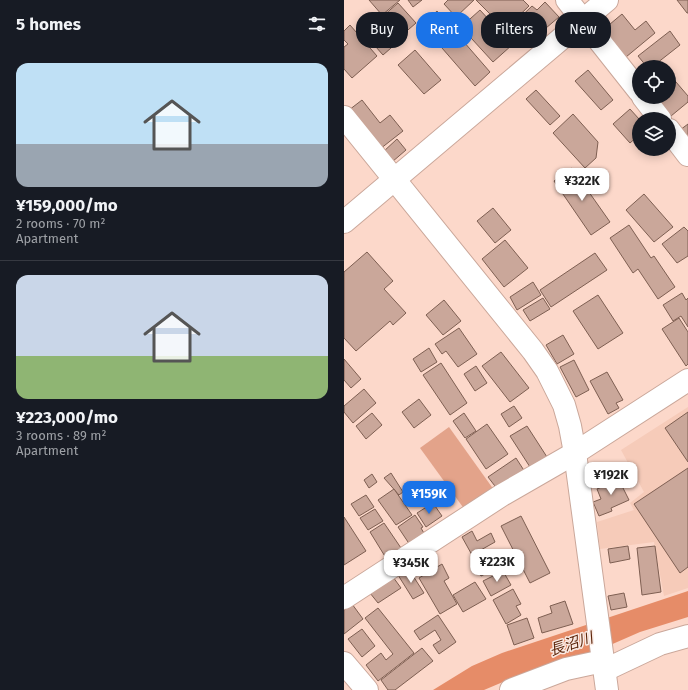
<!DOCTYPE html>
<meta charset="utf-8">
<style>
body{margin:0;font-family:"Fira Sans","Noto Sans JP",sans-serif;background:#242831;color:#f1f3f6;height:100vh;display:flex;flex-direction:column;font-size:15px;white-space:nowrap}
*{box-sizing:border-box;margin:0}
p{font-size:13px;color:#9ea1a6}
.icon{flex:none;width:22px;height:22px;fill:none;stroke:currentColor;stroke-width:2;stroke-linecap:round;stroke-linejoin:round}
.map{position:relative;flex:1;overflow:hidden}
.side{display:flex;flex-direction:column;background:#171b24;width:344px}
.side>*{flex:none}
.guide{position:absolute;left:12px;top:12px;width:272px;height:36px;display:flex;gap:8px}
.fabs{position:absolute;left:288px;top:60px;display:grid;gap:8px}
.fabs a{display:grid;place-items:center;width:44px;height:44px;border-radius:50%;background:#171b24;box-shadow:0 2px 10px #0003;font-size:20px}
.price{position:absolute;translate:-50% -34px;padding:0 9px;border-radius:8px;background:#fff;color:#222;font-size:13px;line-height:26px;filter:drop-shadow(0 1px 2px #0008)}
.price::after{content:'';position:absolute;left:50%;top:24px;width:12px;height:9px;margin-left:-6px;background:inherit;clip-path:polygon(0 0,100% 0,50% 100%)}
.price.current{background:#1a73e8;color:#fff}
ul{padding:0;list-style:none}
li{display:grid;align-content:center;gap:8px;height:212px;padding:0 16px}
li+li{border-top:1px solid #363941}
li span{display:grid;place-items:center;height:124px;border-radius:12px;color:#555}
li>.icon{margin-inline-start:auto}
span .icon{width:72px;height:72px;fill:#fffc;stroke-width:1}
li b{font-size:17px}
h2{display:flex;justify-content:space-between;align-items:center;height:48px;padding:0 16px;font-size:17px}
.chip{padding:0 14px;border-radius:16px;background:#171b24;box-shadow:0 2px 10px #0003;font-size:14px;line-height:36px}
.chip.current{background:#1a73e8;color:#fff}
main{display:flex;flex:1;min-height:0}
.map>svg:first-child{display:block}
.built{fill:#f6cbb9}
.green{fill:#e3a38a}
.water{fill:#e68c68}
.building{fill:#caa79a;stroke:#7e5f52}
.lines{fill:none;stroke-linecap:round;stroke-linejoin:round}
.minor-casing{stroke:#caa79a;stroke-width:24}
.minor{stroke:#fff;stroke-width:22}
.labels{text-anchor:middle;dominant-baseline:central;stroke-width:3;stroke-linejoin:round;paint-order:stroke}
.water-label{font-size:15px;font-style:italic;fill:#5d250a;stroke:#faebe5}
</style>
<main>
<section class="side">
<h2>5 homes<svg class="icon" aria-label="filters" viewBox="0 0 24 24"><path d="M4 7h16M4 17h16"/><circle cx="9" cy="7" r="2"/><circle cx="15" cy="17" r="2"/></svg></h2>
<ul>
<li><span style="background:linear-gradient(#bfe0f5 65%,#9aa5b1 0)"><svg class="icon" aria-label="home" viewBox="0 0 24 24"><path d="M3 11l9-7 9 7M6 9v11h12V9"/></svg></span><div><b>¥159,000/mo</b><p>2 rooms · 70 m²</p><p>Apartment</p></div></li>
<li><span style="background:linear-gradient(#c9d6e8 65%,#8fb573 0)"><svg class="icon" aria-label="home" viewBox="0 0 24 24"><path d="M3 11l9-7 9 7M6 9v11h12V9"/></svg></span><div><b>¥223,000/mo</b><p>3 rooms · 89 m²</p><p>Apartment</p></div></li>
</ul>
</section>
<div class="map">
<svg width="344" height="690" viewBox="0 0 344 690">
<rect width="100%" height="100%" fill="#fcd8ca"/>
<polygon class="built" points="344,407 344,588 320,596 310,542 256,549 253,522 290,510 286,503 300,492 277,450"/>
<polygon class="green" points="105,427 150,490 121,510 76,448"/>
<polygon class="water" points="344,591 344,617 296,632 248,653 173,676 140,690 89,690 128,666 158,653"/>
<g class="building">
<polygon points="25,0 56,0 38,15"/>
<polygon points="64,0 78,0 69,7"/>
<polygon points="104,0 130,0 112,17 100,4"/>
<polygon points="132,0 179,0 185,6 161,29"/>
<polygon points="333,0 344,0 344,13 343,13"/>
<polygon points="201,2 215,17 182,45 164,29 188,6 193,10"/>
<polygon points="54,3 72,23 57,36 39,16"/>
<polygon points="136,10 168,45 149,62 117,27"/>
<polygon points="93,11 146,72 131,86 78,25"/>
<polygon points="278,14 291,30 302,21 311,33 282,57 259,30"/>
<polygon points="33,16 55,41 39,55 17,30"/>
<polygon points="6,25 33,56 8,78 0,69 0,47 4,44 0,40 0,31"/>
<polygon points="326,31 336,45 308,67 303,67 294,56"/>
<polygon points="71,50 97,80 80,94 54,65"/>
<polygon points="244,70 269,100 257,110 231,81"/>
<polygon points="326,75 344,96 344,102 327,116 312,97 325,97"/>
<polygon points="192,90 216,116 206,125 182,99"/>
<polygon points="18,100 36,123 46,115 59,131 36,149 5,110"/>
<polygon points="286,109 295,119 295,135 286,143 269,124"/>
<polygon points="229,114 254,142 252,158 241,168 209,133"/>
<polygon points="344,124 344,140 336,130"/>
<polygon points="53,139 62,150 48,162 39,152"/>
<polygon points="228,168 266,222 247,235 210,181"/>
<polygon points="300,194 329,227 310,242 282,210"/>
<polygon points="149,208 167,230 151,243 133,221"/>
<polygon points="285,225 307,258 310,256 331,287 314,299 294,269 289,273 266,238"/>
<polygon points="340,227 344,231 344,256 333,263 318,244"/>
<polygon points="161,240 184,268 160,287 138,259"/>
<polygon points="23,252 49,281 40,289 62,313 49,325 46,321 12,351 0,338 0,272"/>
<polygon points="251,253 263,270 207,307 196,290"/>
<polygon points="189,282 197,295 173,310 166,297"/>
<polygon points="338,293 342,300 344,298 344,327 337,316 329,321 319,305"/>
<polygon points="254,295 279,333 254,349 229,311"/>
<polygon points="199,298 206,309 186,321 179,310"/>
<polygon points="100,300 117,321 99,335 82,315"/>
<polygon points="335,318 344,332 344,364 342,366 318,329"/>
<polygon points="115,328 133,354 114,367 102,351 98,354 91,344"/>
<polygon points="219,335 230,354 213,364 202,345"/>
<polygon points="85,348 93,362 77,372 69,359"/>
<polygon points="157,352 185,388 166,402 138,366"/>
<polygon points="0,359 17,379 7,388 0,380"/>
<polygon points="230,360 245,390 232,397 216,367"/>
<polygon points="97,363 123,403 106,415 79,375"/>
<polygon points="132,366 143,383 131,391 120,374"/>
<polygon points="263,372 279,400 272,403 275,408 264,414 246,381"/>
<polygon points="20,389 32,403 9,423 0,412 0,406"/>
<polygon points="75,399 87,415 70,428 58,412"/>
<polygon points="170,406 178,418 165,427 157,414"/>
<polygon points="344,412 344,462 321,428"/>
<polygon points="28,413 38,425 22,439 12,426"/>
<polygon points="120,413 132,431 121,438 109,421"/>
<polygon points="143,424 164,454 142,469 122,439"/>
<polygon points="183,426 203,457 186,467 166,436"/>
<polygon points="172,458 181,472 154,490 144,477"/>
<polygon points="344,468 344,567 336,573 290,504"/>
<polygon points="47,473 59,492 55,495 40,478"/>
<polygon points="277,473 281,482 277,484 285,500 267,508 268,511 255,516 249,502 257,499 253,489 271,481 269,477"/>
<polygon points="28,474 33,482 25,488 20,480"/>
<polygon points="50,489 68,515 52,525 34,500"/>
<polygon points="22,495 30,507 15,516 7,504"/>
<polygon points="89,503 98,516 82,527 73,513"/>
<polygon points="31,509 39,521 24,530 16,518"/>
<polygon points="71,515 79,527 77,528 81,535 66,545 54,527"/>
<polygon points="177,516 206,573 186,583 157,526"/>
<polygon points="0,517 22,551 0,565"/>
<polygon points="40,523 57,548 42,558 26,532"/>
<polygon points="128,531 133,541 147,533 151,542 128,555 118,537"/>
<polygon points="284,546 286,559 266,563 264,549"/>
<polygon points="311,546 317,592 298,595 293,548"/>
<polygon points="149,551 157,566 137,576 128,558"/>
<polygon points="98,564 105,578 100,581 113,604 96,614 75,578"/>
<polygon points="64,568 80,593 69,599 54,575"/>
<polygon points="159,571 167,585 147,596 139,581"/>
<polygon points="49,577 57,588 34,603 26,593"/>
<polygon points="131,582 142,599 119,612 109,595"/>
<polygon points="169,589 177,604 172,606 177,615 162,624 149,600"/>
<polygon points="280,593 283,607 267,610 264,596"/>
<polygon points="221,601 229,624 198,633 194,618 208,613 206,606"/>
<polygon points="8,604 19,619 0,634 0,610"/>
<polygon points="34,608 70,653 34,681 22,665 37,653 42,660 49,654 21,618"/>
<polygon points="94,615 112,642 95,654 89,645 97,640 91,630 76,640 70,631"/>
<polygon points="183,618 190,638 170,645 163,625"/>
<polygon points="18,629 31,646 18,657 4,639"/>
<polygon points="78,648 89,661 51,690 44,690 37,680"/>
</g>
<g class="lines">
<g class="minor-casing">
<g id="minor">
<polyline points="223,0 295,91"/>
<polyline points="299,97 316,119"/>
<polyline points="0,117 189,351 203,371 220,405 226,426 231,453 263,690"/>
<polyline points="325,130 344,155"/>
<polyline points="0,222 263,0"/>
<polyline points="0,598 158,495 231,453 344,380"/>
<polyline points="0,663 23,690"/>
<polyline points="261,670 316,644 344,636"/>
<polyline points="167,690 222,669 259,661"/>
</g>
</g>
<use href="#minor" class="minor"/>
</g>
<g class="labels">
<g class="water-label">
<text transform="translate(227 644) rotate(-18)">長沼川</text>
</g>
</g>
</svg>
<div class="fabs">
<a><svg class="icon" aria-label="locate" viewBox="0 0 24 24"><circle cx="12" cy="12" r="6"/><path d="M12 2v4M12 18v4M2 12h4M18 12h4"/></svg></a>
<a><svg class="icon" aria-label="layers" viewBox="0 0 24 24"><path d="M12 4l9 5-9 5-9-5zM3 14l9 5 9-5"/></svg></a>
</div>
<b class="price" style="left:238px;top:202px">¥322K</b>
<b class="price" style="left:267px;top:496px">¥192K</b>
<b class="price current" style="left:85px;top:515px">¥159K</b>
<b class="price" style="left:153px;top:583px">¥223K</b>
<b class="price" style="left:67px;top:584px">¥345K</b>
<div class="guide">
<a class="chip">Buy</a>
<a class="chip current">Rent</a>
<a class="chip">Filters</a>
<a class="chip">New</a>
</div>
</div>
</main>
